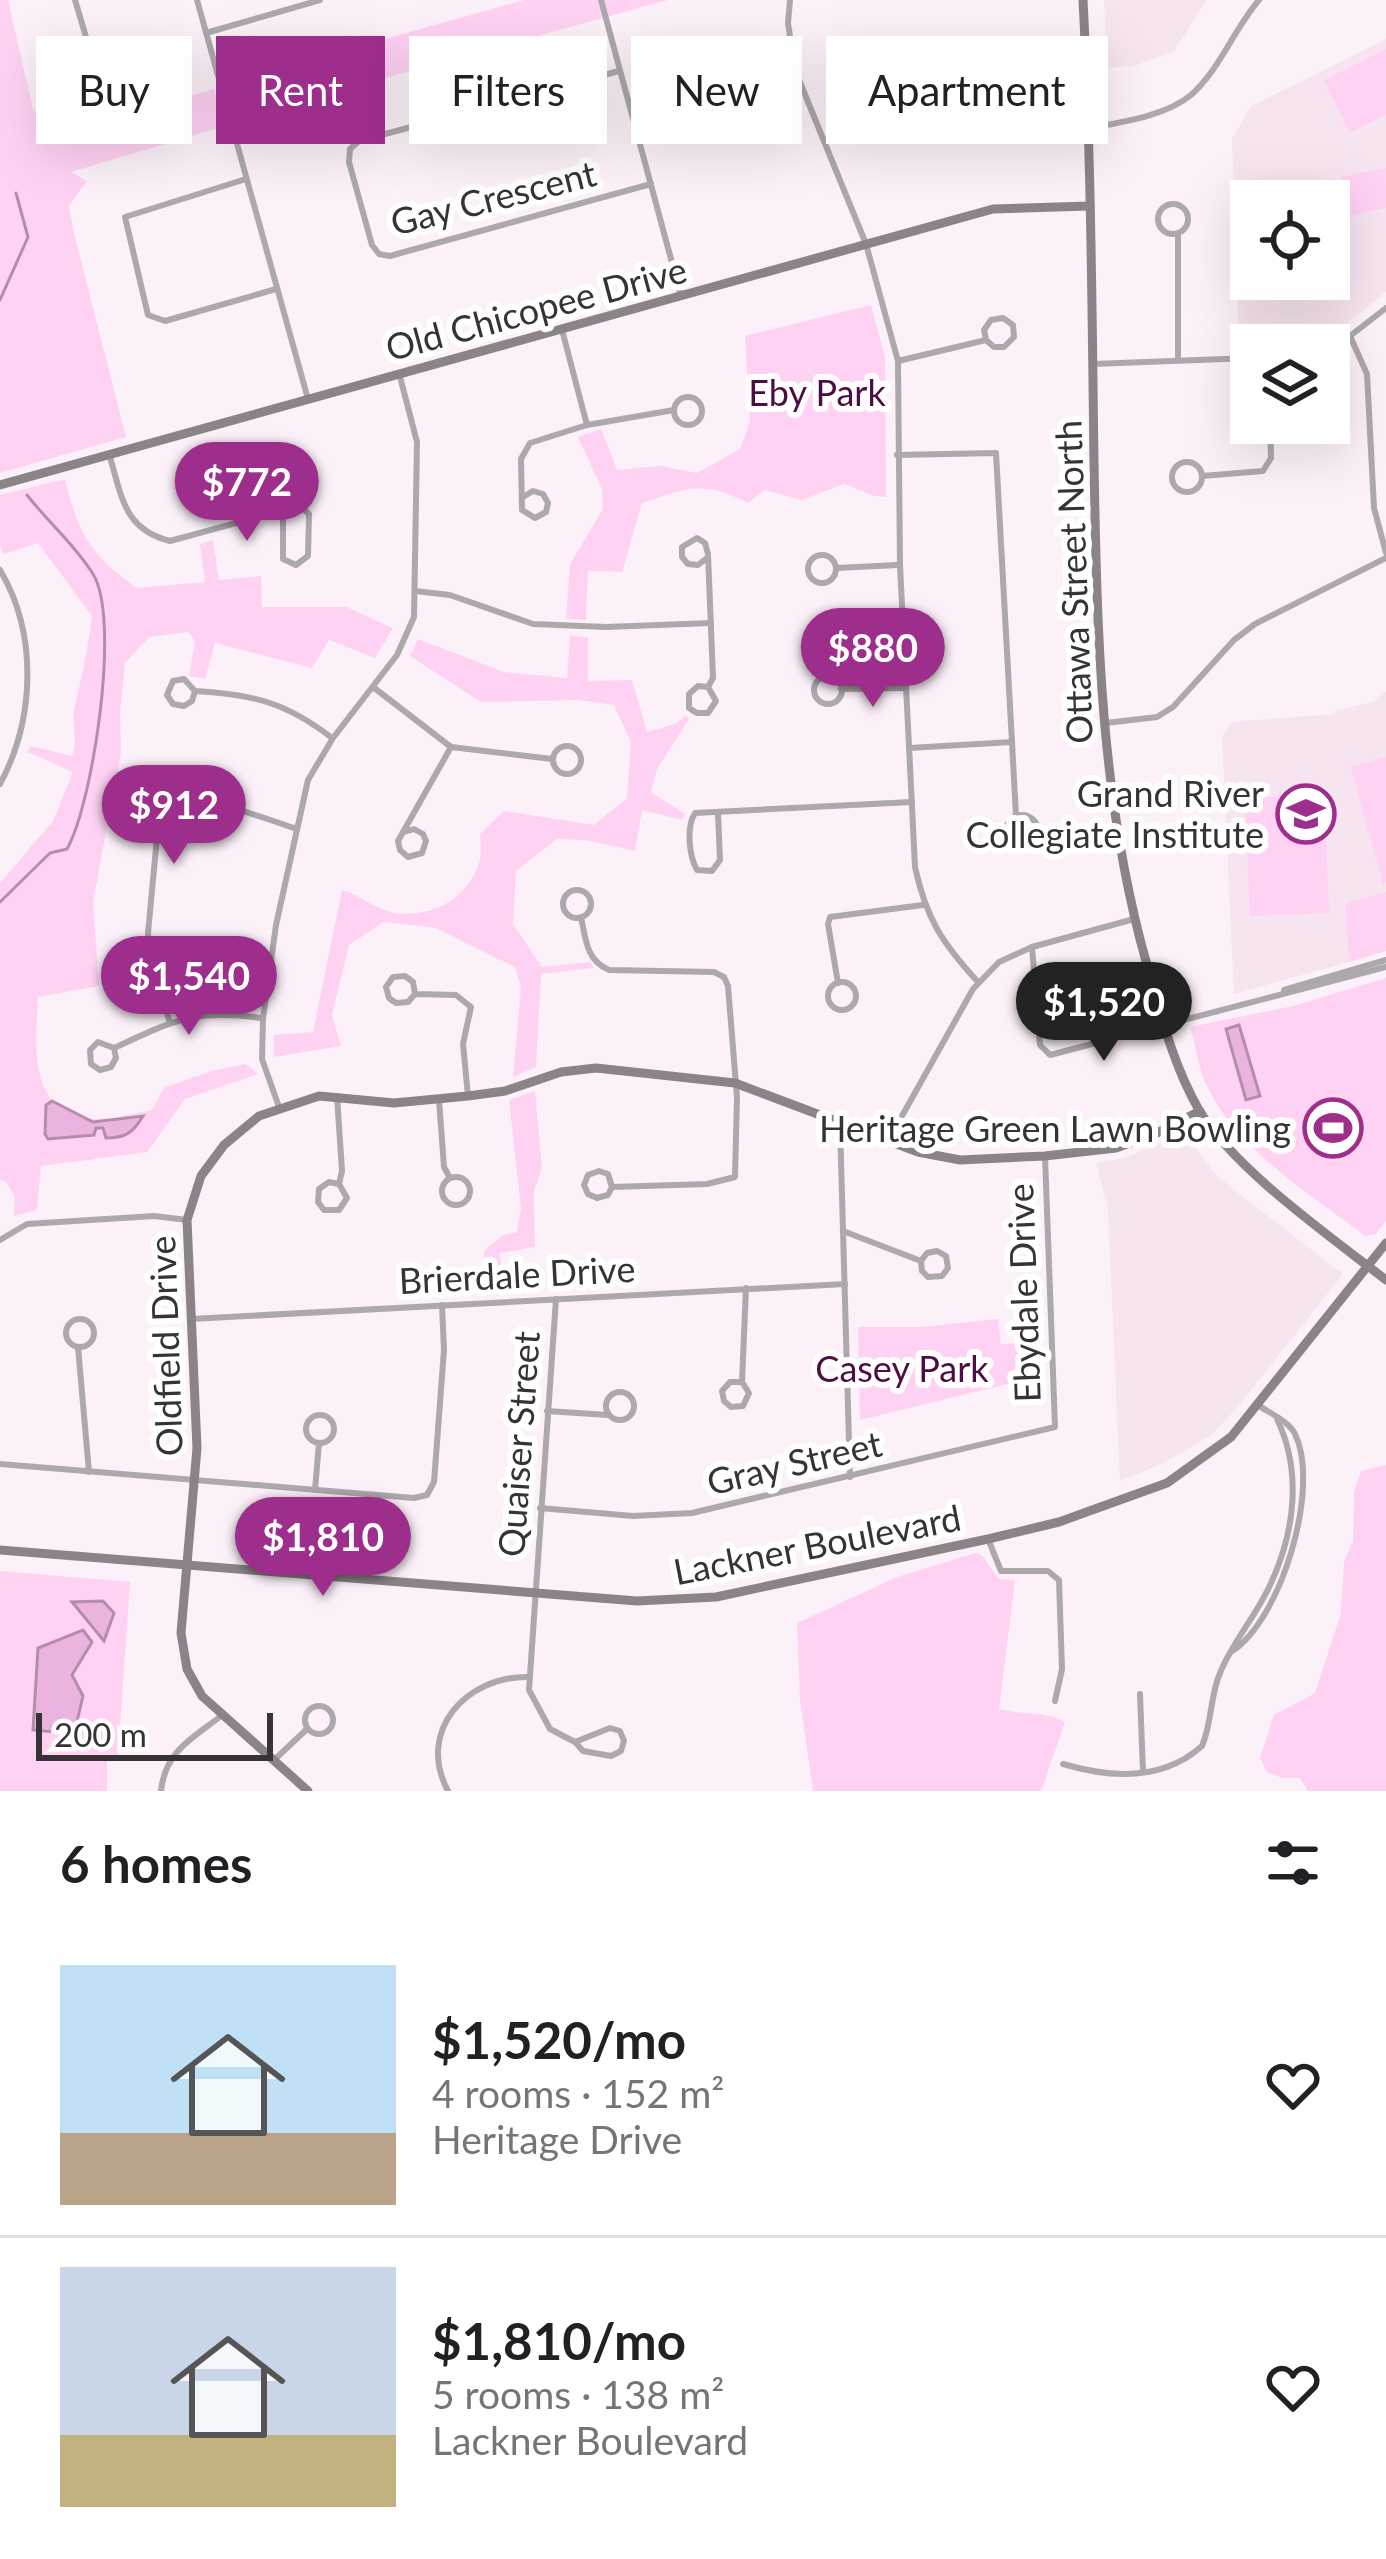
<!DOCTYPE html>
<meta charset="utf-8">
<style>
body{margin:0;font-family:Lato,sans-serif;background:#f6f6f6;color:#202124;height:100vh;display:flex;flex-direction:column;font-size:45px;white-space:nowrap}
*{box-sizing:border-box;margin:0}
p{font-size:39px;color:#757577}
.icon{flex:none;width:66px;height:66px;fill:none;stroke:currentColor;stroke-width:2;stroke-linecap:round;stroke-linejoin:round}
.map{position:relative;height:1791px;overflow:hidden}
.side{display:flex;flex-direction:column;background:#fff;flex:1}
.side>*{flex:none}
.guide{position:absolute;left:36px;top:36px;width:1314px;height:108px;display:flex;gap:24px}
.tools{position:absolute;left:1230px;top:180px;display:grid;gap:24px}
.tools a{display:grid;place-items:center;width:120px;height:120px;border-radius:0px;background:#fff;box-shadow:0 12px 48px #0002;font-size:60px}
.scale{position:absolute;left:36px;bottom:30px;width:237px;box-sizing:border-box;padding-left:12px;border:6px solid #363235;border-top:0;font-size:33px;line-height:42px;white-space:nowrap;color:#363235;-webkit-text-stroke:9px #fff;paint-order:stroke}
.price{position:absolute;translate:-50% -102px;padding:0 27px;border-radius:42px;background:#9e2e8c;color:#fff;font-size:39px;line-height:78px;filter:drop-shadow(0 3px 6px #0008)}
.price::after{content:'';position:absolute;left:50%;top:72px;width:36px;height:27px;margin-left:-18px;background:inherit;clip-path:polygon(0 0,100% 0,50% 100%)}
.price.selected{background:#222;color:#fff}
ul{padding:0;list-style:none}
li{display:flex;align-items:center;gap:36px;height:300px;padding:0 60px}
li+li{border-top:3px solid #e0e0e0}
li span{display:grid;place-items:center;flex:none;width:336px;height:240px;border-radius:0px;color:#555}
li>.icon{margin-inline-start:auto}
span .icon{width:144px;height:144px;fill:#fffc;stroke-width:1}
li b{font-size:51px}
h2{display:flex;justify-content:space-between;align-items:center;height:144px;padding:0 60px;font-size:51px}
.pill{padding:0 42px;border-radius:0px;background:#fff;box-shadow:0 12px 48px #0002;font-size:42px;line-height:108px}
.pill.selected{background:#9e2e8c;color:#fff}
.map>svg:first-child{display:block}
.built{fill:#f6e4f1;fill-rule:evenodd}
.green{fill:#ffd2f3}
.water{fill:#ebb4de;stroke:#b58dab;stroke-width:3}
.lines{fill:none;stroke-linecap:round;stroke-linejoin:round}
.stream{stroke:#b58dab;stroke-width:3}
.street{stroke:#aca8ab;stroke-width:6}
.secondary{stroke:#8a8388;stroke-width:9}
.labels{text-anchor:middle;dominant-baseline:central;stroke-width:12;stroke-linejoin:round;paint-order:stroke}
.street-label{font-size:36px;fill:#363235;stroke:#fff}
.park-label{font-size:36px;fill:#4d0d43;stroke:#fff}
.poi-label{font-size:36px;fill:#363235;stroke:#fff;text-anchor:end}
</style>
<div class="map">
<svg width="1386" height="1791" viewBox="0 0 1386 1791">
<rect width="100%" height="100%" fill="#fcf1f9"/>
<g class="built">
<polygon points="1104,0 1207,0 1174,51 1134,66 1107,68"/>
<path d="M1386 39V292L1344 326 1310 340 1239 346 1232 139 1251 106ZM1251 201H1329V279H1251Z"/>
<polygon points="1386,691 1386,892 1345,903 1349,962 1234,994 1222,737 1232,722 1334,714 1334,711 1376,701"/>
<polygon points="1185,1132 1212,1170 1230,1187 1343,1274 1237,1408 1210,1436 1166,1462 1120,1481 1108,1209 1096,1163 1125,1158"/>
</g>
<g class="green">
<polygon points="0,0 8,0 33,109 58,134 214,89 225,126 71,172 87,181 69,206 73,229 126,437 0,473"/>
<polygon points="524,0 668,0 236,119 227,83"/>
<polygon points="1386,49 1386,115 1350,133 1324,80"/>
<polygon points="1386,168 1386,208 1349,216 1341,177"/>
<path d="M871 305 885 357 886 497 874 496 844 484 801 500 765 490 748 503C701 480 689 488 642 503L622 572 588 571 586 620 566 619 570 564 603 509 602 489 578 437 601 429 617 470 660 466 697 473 740 449 750 421 745 336Z"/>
<path d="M65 479C78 534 91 556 137 588L205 582 200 544 213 540 219 580 261 576 262 607H346L393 628 375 658 329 640 312 668 215 643 205 679 189 676 195 641 188 632 149 637 125 663 120 712 121 752 93 902 99 986 38 997C36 1047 26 1113 95 1119 113 1120 135 1113 152 1110L164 1088 211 1071 246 1064 258 1074 185 1099 147 1152 41 1166 37 1210 14 1216 15 1197 6 1182 0 1180V883L53 821 73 772 28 752 30 746 72 756C79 739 70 723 75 706 82 676 88 648 92 616L38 543 4 554 0 545V495Z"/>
<path d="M570 636 588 637V681L632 680 647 732 675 724 686 716 689 719 657 769 651 792 685 814 682 820 642 810 635 851 585 840 557 839 516 871 513 924 542 967 590 962 594 968 541 974 536 1067 513 1077 521 988 515 967 436 928 384 922 349 945 332 1015 341 1046 274 1057V1035L313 1032 342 890C360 895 377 910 395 913 431 918 468 899 479 863 482 855 480 842 480 834L504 811 594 825 627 798 631 743 614 705 577 700 481 702 410 656 418 639 504 672 567 678Z"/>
<polygon points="1386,757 1386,883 1383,884 1351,767"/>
<polygon points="1324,794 1329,913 1250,916 1245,798"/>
<polygon points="1386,892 1386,951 1349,962 1345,903"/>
<path d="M1386 978V1221L1376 1234 1365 1236C1311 1194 1241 1153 1209 1090 1199 1072 1196 1047 1190 1027L1293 1006Z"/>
<polygon points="535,1091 542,1168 534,1192 535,1247 500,1253 502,1295 486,1296 484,1251 503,1235 517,1232 521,1209 509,1100"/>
<polygon points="998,1319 1001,1344 1039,1342 1040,1376 860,1420 858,1327 922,1327"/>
<polygon points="1386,1465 1386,1791 1308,1791 1300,1778 1282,1778 1267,1772 1260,1758 1274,1715 1315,1693 1341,1613 1344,1562 1353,1541 1354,1492 1361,1471"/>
<path d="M975 1553 982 1555 999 1579 1015 1580 999 1709C1021 1715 1046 1711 1065 1722L1041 1791H813L800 1700 797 1623 897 1577Z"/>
<polygon points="0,1571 130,1582 118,1756 107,1755 107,1791 0,1791"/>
</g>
<g class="water">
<polygon points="1239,1025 1260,1096 1246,1100 1226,1029"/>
<path d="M52 1101 93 1122 143 1116C133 1133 125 1138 106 1138L103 1128H96L94 1135 48 1139 45 1134 46 1105Z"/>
<polygon points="103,1601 114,1613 104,1641 72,1602"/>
<polygon points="83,1630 92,1642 72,1675 83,1696 74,1734 33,1730 38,1648"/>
</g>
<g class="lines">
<g class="stream">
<polyline points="0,300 28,237 16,193"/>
<path d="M0 902 50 853 67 849C93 803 121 619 93 574 76 546 48 522 27 495"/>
</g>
<g class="street">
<polyline points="75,0 89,47"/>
<polyline points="197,0 308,399"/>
<polyline points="601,0 681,296"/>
<path d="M790 0 788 23 795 70 866 244 898 361 900 565 915 867C926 918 942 943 978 982"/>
<polyline points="206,33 320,0"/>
<circle cx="93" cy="60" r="14"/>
<polyline points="619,71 359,141 350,149 349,162 372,245 379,254 390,256 651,184"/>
<path d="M1090 128C1121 122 1166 116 1191 95 1220 69 1234 29 1259 0"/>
<polyline points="246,179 125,217 148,315 165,321 276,289"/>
<circle cx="1173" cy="219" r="15"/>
<polyline points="562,330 587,425"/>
<polyline points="1350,336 1367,374 1374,508 1386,553"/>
<polyline points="1327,345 1350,336 1386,308"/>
<polyline points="1178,360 1178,233"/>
<polyline points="898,361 986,340 994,347 1004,347 1014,337 1013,325 1003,318 991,320 984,330 986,340"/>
<polyline points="1093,364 1251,358"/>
<circle cx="688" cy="411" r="14"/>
<path d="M109 454C122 496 123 529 170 541L299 506 309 514 308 556 296 565 283 559V513"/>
<polyline points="897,455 996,453 1012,742 909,748"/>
<circle cx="1187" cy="477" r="15"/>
<polyline points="1202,476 1263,471 1271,458 1270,423"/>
<polyline points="523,497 533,491 543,494 548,503 546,512 535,518 522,510 521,459 530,443 587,425 674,410"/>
<circle cx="822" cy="569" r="14"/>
<polyline points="707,558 698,565 688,564 682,557 682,547 697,538 705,543 708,554 713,678 708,687 716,701 708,713 697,713 689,708 689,694 698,686 708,687"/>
<polyline points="836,568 898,565"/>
<path d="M0 570C38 634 35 719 0 784"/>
<polyline points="415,591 450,595 533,624 606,627 711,623"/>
<circle cx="828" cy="690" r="14"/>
<polyline points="373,687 451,747 552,759"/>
<polyline points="841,689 904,688"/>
<path d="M195 691 192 701 184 706 173 704 167 695 173 681 184 679 195 691C253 694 287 703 332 738"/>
<polyline points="1106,723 1157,717 1173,707 1234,640 1255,624 1386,558"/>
<polyline points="1012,742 1016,816"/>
<circle cx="567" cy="760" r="14"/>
<path d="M718 813 720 860 712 871 697 870C689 856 686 827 695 813L912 802"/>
<circle cx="1022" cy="831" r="16"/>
<polyline points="404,832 414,829 423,834 426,841 422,853 408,857 400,850 398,841 451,747"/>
<circle cx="577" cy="904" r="14"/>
<path d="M581 917C586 940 586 960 609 970L714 972 724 977 728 986 737 1097 735 1177 707 1184 612 1187 608 1195 597 1198 588 1194 584 1185 588 1175 599 1171 608 1174 612 1187"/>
<polyline points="1032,947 1040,1045 1050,1055 1386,967"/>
<circle cx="842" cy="996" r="14"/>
<polyline points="838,983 828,924 830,917 923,905"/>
<polyline points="1284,990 1386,960"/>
<polyline points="415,994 413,982 405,976 393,977 386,987 389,998 396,1003 408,1002 415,994 456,995 471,1007 463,1044 468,1096"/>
<path d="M170 1023 150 957 148 933 159 816C195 787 259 817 297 829"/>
<path d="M114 1048 116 1058 111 1067 100 1070 91 1064 90 1050 98 1042 114 1048C175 1020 193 1009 261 1018"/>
<polyline points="337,1096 342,1171 339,1184 347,1198 339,1210 324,1210 318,1202 319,1189 329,1182 339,1184"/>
<polyline points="439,1100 444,1167 450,1178"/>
<polyline points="279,1107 262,1059 263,1019 276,925 308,780 333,738 397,655 414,617 417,442 399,373"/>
<polyline points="840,1125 850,1477"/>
<polyline points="888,1141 973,989 999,962 1032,947 1134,919"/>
<circle cx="456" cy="1191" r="14"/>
<polyline points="843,1231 921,1261 922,1271 928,1277 942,1276 948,1268 946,1256 937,1251 927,1253 921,1261"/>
<polyline points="0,1240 27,1224 154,1216 187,1220"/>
<polyline points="556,1299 529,1690 550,1729 575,1742 583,1751 611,1756 621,1751 624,1741 620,1731 610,1728 575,1742"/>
<polyline points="191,1319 845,1284"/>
<circle cx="80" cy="1333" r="14"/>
<polyline points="78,1347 89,1472"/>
<polyline points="742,1382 730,1382 722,1391 724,1401 731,1407 743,1406 749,1393 742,1382 746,1288"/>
<circle cx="620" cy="1406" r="14"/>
<polyline points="547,1411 608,1415"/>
<circle cx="320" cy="1429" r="14"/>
<polyline points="0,1464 414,1498 427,1495 434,1482 444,1350 442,1305"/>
<polyline points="315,1490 319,1443"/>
<polyline points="540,1508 633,1516 692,1513 1055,1427 1045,1156"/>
<polyline points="988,1539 1001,1571 1048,1571 1059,1580 1062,1669 1055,1701"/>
<path d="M1231 1652C1281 1621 1321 1487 1295 1434 1289 1421 1269 1413 1258 1405"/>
<polyline points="1140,1694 1143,1772"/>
<circle cx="319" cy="1720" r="14"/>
<polyline points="273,1761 307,1729"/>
<path d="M1063 1764C1110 1778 1163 1781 1202 1746 1212 1723 1210 1696 1220 1673 1233 1641 1257 1615 1271 1583 1295 1531 1302 1471 1277 1419"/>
<path d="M161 1791C165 1751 193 1738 221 1716"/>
<path d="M448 1791C416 1731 466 1676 528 1677"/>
</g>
<g class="secondary">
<path d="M1083 0C1091 154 1092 308 1094 462 1097 633 1100 800 1147 965 1161 1015 1173 1065 1199 1110 1234 1169 1331 1237 1386 1280"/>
<polyline points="0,485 993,209 1090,206"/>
<polyline points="0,1550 637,1601 716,1597 988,1539 1059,1522 1167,1483 1231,1437 1386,1243"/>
<polyline points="308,1791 202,1696 187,1669 181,1633 197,1448 187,1220 201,1176 224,1145 259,1116 319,1096 394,1103 468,1096 505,1091 561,1072 596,1068 735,1083 918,1152 960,1160 1045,1156 1116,1148 1155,1134 1200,1111"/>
</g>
</g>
<defs>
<g id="school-ring" transform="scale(3)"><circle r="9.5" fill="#fff" stroke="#9e2e8c" stroke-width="1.5"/><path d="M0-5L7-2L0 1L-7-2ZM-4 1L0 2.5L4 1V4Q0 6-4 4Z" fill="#9e2e8c"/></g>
<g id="stadium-ring" transform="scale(3)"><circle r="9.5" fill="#fff" stroke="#9e2e8c" stroke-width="1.5"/><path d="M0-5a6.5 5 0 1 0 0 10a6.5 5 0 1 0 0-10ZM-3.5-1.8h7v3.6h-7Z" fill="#9e2e8c"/></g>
</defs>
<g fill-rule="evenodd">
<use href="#school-ring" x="1306" y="814"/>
<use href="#stadium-ring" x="1333" y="1128"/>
</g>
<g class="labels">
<g class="street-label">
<text transform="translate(493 197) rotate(-14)">Gay Crescent</text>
<text transform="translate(536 308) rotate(-15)">Old Chicopee Drive</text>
<text transform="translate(1073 582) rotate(-92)">Ottawa Street North</text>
<text transform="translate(517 1274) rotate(-3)">Brierdale Drive</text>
<text transform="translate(1023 1293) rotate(-92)">Ebydale Drive</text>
<text transform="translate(165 1346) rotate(-92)">Oldfield Drive</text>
<text transform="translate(518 1444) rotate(-86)">Quaiser Street</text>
<text transform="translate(794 1462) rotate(-13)">Gray Street</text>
<text transform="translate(817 1544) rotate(-11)">Lackner Boulevard</text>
</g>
<g class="park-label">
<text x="817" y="392">Eby Park</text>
<text x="902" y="1368">Casey Park</text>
</g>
<g class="poi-label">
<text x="1264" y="793">Grand River<tspan x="1264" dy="41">Collegiate Institute</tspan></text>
<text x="1291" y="1128">Heritage Green Lawn Bowling</text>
</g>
</g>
</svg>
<div class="tools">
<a><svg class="icon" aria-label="locate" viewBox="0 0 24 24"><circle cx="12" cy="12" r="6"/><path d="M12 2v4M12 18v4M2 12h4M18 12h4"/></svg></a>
<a><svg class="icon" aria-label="layers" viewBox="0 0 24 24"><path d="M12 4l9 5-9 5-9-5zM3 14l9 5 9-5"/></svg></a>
</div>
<div class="scale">200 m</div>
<b class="price" style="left:247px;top:544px">$772</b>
<b class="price" style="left:873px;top:710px">$880</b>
<b class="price" style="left:174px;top:867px">$912</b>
<b class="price" style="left:189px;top:1038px">$1,540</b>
<b class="price selected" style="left:1104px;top:1064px">$1,520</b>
<b class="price" style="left:323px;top:1599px">$1,810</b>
<div class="guide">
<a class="pill">Buy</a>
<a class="pill selected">Rent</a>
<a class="pill">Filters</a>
<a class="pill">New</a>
<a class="pill">Apartment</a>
</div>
</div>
<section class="side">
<h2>6 homes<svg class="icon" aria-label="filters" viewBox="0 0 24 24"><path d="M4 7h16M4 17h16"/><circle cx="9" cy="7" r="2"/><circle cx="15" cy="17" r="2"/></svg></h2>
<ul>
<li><span style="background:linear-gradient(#bfe0f5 70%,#b9a48a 0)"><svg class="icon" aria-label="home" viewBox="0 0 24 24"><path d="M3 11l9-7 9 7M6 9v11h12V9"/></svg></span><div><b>$1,520/mo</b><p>4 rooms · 152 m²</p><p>Heritage Drive</p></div><svg class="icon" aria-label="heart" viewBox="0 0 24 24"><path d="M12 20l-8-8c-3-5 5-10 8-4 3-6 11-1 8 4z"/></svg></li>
<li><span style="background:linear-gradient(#c9d6e8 70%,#c2b280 0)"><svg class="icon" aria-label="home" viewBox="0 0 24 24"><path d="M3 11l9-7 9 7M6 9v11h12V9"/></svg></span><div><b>$1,810/mo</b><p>5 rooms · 138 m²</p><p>Lackner Boulevard</p></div><svg class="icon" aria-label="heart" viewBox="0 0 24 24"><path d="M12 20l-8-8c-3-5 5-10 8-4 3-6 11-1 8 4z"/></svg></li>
</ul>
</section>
